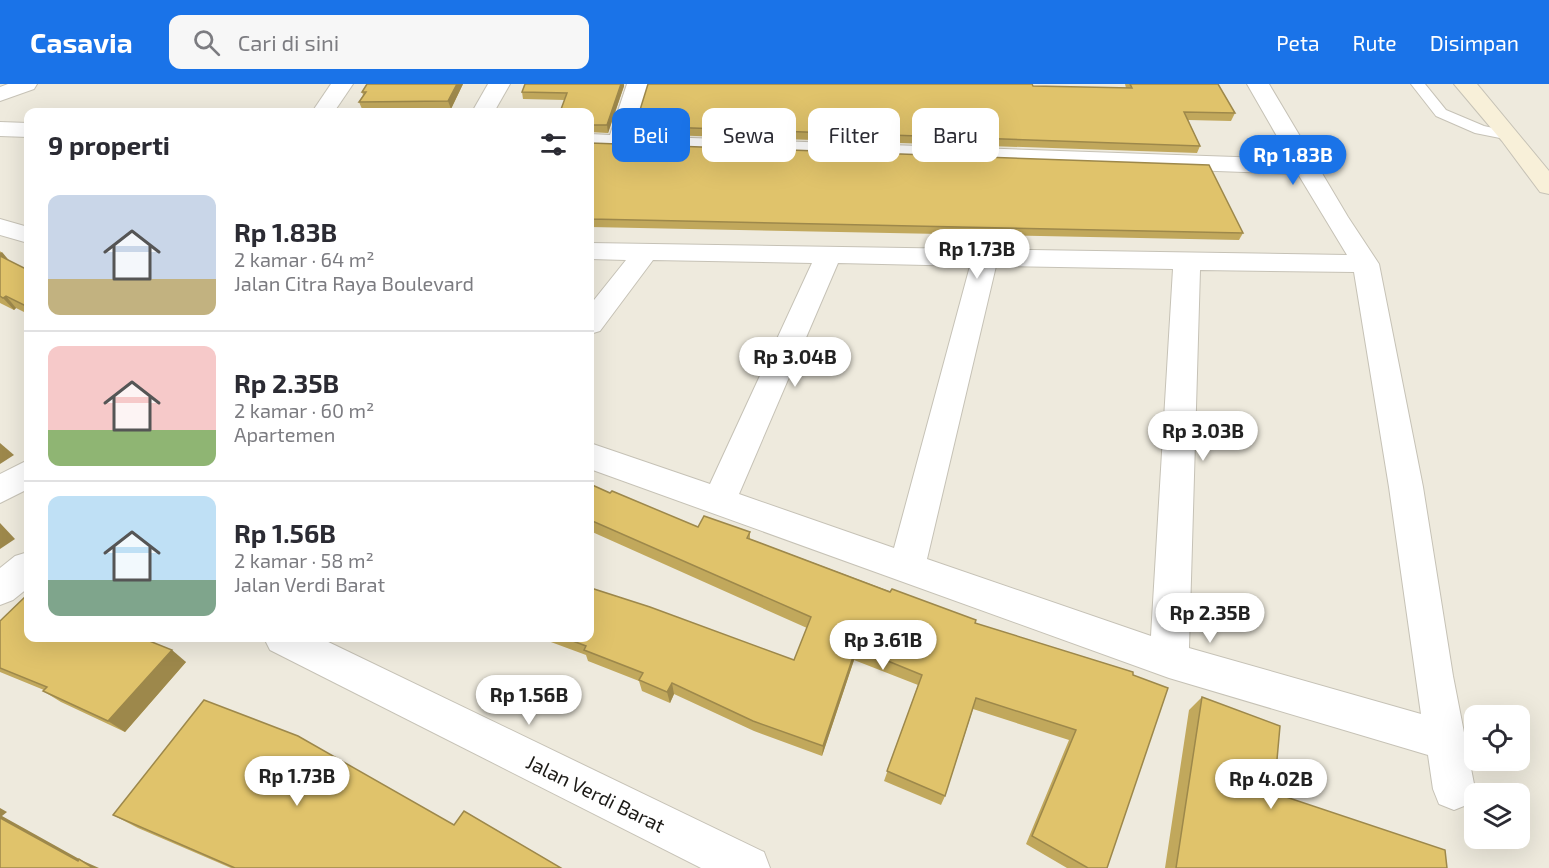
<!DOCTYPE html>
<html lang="id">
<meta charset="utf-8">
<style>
body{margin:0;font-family:"Exo 2",sans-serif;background:#f7f7f7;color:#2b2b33;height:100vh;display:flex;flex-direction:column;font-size:22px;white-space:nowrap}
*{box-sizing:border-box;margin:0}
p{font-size:20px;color:#7c7c81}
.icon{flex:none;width:33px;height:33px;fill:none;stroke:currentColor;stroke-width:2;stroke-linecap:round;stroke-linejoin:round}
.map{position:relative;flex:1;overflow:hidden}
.panel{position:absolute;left:24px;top:24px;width:570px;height:534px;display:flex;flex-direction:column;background:#fff;border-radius:12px;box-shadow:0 6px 24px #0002}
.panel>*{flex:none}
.guide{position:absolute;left:612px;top:24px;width:570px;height:54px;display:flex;gap:12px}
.controls{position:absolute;left:1464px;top:621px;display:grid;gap:12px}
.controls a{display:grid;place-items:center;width:66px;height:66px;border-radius:12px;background:#fff;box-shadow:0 6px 24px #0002;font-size:30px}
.price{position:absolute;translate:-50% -51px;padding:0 14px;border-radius:21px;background:#fff;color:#222;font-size:20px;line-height:39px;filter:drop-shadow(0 2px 3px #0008)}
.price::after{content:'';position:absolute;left:50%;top:36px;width:18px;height:14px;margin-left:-9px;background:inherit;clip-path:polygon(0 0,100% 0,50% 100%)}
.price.selected{background:#1a73e8;color:#fff}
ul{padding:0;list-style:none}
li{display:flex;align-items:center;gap:18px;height:150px;padding:0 24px}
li+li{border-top:2px solid #e1e1e2}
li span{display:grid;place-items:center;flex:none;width:168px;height:120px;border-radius:12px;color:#555}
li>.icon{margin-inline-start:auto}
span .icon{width:72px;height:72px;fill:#fffc;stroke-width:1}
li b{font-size:26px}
h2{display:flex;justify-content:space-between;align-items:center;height:72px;padding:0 24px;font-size:26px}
.pill{padding:0 21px;border-radius:12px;background:#fff;box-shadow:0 6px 24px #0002;font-size:21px;line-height:54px}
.pill.selected{background:#1a73e8;color:#fff}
header{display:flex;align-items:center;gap:36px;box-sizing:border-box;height:84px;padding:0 30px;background:#1a73e8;color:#fff}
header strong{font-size:28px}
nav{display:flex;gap:33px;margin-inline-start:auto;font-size:21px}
.search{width:420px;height:54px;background:#f7f7f7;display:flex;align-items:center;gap:15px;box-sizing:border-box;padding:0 21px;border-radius:12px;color:#7c7c81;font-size:22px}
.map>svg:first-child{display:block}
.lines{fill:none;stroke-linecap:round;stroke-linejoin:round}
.lane-casing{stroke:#c6c2b6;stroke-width:2}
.street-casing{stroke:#c6c2b6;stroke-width:2}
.secondary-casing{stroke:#c6c2b6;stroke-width:2}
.lane{fill:#fff;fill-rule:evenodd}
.street{fill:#fff;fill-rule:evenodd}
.secondary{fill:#f8f0d9;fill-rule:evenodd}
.wall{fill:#c1a85c}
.shaded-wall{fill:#9d884b}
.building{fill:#e0c36b;stroke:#9d884b;stroke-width:1.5}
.labels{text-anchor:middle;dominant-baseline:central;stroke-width:6;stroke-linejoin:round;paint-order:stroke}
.near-street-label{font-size:20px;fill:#1c1a16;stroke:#fff}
</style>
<header>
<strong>Casavia</strong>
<div class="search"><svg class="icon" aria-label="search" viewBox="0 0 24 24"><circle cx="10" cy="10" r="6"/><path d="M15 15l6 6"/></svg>Cari di sini</div>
<nav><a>Peta</a><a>Rute</a><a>Disimpan</a></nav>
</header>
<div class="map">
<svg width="1549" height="784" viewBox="0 0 1549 784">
<rect width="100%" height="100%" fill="#eeeadd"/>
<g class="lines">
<g class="lane-casing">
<polygon id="lane" points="1411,0 1425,0 1446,26 1484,42 1515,49 1517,52 1510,56 1475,49 1436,32"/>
</g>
<g class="street-casing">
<g id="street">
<polygon points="8,0 37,0 34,5 0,17 0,3"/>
<polygon points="331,0 353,0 334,28 312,28"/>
<polygon points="488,0 510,0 494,28 472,28"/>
<path d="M627 0H649L633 52 1290 75 1247 0H1269L1348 133 1379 180 1423 403 1453 592 1475 705 1469 720 1454 726 1439 720 1433 705 1428 671 1169 594 590 385V359L710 400 812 179 653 176 600 247 590 250V221L626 176 590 175V159L1347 171 1298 90 590 64V50L610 51ZM838 179 970 182 894 464 739 410ZM996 182 1173 185 1151 552 927 475ZM1200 186 1354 188 1389 403 1421 630 1189 564Z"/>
<polygon points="0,38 28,39 28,53 0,52"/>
<polygon points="0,135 28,143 28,159 0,151"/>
<polygon points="28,376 28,405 0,419 0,390"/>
<polygon points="28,468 28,504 13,516 0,521 0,484 15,472"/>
<polygon points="264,554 320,554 764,768 770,784 701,784 270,566"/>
</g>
</g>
<g class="secondary-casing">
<polygon id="secondary" points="1454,0 1477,0 1549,87 1549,110 1540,108 1502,57"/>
</g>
<use href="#lane" class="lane"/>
<use href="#street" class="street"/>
<use href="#secondary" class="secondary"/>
</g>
<g class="wall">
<polygon points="367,0 463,0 451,25 362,25 359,18 363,11 362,8"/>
<polygon points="621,0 624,0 624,2 608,49 590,48 590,28 565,16 523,15 522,8"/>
<polygon points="1125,0 1218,0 1235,29 1231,37 1188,36 1200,62 1197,69 636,50 635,42 1033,2 1126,4"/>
<polygon points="590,59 1243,149 1239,156 590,143"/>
<polygon points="0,167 9,177 28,186 28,230 16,224 14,226 0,219"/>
<polygon points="590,400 610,409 698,443 750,448 750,455 975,539 1133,588 1107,784 1067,784 1026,760 1069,656 973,625 945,712 941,721 884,697 918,601 854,576 822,672 754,647 674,610 670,619 642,607 639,597 588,577 586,571 540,554 590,554 594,505 794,576 807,544 590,447"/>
<polygon points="0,537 186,578 125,648 61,618 43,607 44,606 0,588"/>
<polygon points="1202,613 1274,709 1447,784 1165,784 1189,626"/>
<polygon points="113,731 454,741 561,784 231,784 138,744"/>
</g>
<g class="shaded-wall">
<polygon points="457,0 463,0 451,25 448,17"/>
<polygon points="621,0 624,0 624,2 608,49 607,41"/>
<polygon points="2,168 12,180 0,174 0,169"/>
<polygon points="6,212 16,224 14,226 3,214"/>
<polygon points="0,359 14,371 0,380"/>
<polygon points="0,439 15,455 0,465"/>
<polygon points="856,564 854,576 822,672 823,662"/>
<polygon points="172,566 186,578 125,648 108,637"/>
<polygon points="672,599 674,610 670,619 667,608"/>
<polygon points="0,724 7,728 2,732 81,776 99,784 93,784 78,777 0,734"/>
</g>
<g class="building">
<polygon points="367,0 457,0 448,17 359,18 366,8 362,8"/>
<polygon points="525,0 621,0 607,41 590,41 590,28 560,28 567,9 522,8"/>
<polygon points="648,0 1032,0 1033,2 1132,4 1130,0 1218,0 1235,29 1184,28 1200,62 635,42"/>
<polygon points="590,59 1209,81 1243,149 590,135"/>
<polygon points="0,172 28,186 28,223 6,212 3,214 0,212"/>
<polygon points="590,400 610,409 612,407 698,443 704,432 750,448 747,454 890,508 892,505 976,536 975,539 1133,588 1133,591 1168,604 1107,784 1088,784 1032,752 1076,646 976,614 945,712 887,687 922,591 856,564 823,662 753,637 672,599 667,608 639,596 643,589 584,566 586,562 565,554 590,554 590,500 593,501 591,504 650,523 794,576 811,533 590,436"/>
<polygon points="28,510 28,554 142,554 172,566 108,637 43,607 47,603 0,584 0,537"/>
<polygon points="1202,613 1280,642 1274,709 1445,766 1447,784 1176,784"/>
<polygon points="204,616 298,652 454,741 464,727 561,784 235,784 113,731"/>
<polygon points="0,734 78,777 79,775 93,784 0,784"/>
</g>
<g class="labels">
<g class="near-street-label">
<text transform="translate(596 709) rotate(26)">Jalan Verdi Barat</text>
</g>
</g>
</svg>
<div class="controls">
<a><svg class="icon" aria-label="locate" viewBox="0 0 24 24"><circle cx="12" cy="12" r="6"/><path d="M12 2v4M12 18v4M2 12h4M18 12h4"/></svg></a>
<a><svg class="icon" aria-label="layers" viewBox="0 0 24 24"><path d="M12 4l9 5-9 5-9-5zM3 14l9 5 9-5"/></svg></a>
</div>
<b class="price selected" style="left:1293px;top:102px">Rp 1.83B</b>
<b class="price" style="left:977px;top:196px">Rp 1.73B</b>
<b class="price" style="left:795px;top:304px">Rp 3.04B</b>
<b class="price" style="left:1203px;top:378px">Rp 3.03B</b>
<b class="price" style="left:1210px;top:560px">Rp 2.35B</b>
<b class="price" style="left:883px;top:587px">Rp 3.61B</b>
<b class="price" style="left:529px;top:642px">Rp 1.56B</b>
<b class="price" style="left:297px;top:723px">Rp 1.73B</b>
<b class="price" style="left:1271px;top:726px">Rp 4.02B</b>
<div class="guide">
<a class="pill selected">Beli</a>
<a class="pill">Sewa</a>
<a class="pill">Filter</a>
<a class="pill">Baru</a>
</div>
<section class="panel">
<h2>9 properti<svg class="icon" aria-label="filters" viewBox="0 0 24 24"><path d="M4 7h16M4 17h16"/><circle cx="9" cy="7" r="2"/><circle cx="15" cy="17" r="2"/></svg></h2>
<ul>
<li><span style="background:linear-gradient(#c9d6e8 70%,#c2b280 0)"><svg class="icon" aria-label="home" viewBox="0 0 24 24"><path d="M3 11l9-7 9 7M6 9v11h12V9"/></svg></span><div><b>Rp 1.83B</b><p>2 kamar · 64 m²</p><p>Jalan Citra Raya Boulevard</p></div></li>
<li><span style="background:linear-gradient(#f6c9c9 70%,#8fb573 0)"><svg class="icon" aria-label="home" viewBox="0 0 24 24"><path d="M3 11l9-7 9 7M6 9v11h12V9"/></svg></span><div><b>Rp 2.35B</b><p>2 kamar · 60 m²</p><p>Apartemen</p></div></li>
<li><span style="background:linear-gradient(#bfe0f5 70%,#7fa58c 0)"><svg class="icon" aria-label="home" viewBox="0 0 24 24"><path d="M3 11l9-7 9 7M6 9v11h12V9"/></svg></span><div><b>Rp 1.56B</b><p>2 kamar · 58 m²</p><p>Jalan Verdi Barat</p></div></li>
</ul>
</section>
</div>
